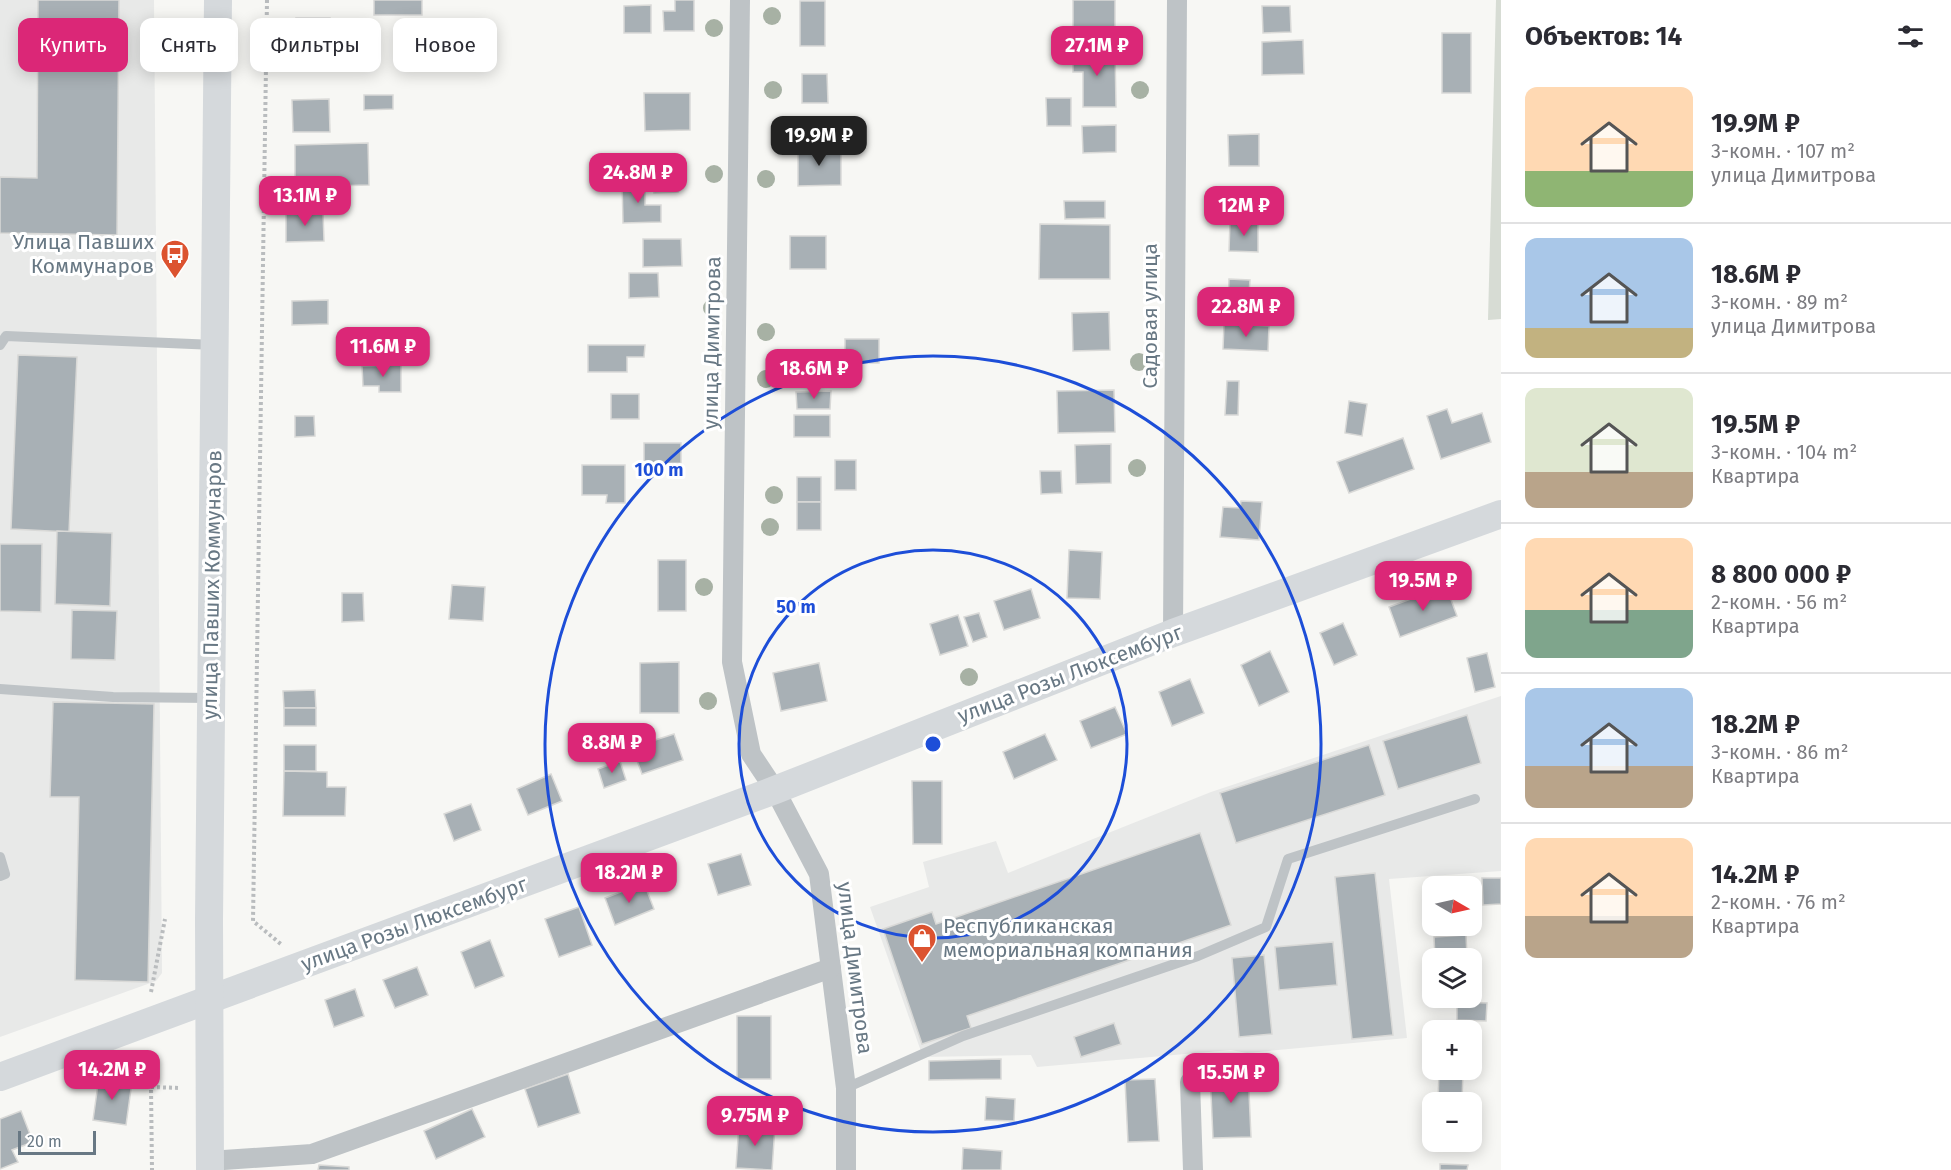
<!DOCTYPE html>
<html lang="ru">
<meta charset="utf-8">
<style>
body{margin:0;font-family:"Fira Sans",sans-serif;background:#f7f7f7;color:#2b2b33;height:100vh;display:flex;flex-direction:column;font-size:22px;white-space:nowrap}
*{box-sizing:border-box;margin:0}
p{font-size:20px;color:#7c7c81}
.icon{flex:none;width:33px;height:33px;fill:none;stroke:currentColor;stroke-width:2;stroke-linecap:round;stroke-linejoin:round}
.map{position:relative;flex:1;overflow:hidden}
.sheet{display:flex;flex-direction:column;background:#fff;width:450px}
.sheet>*{flex:none}
.hud{position:absolute;left:18px;top:18px;width:570px;height:54px;display:flex;gap:12px}
.needle{width:39px;rotate:99deg}
.fabs{position:absolute;left:1422px;top:876px;display:grid;gap:12px}
.fabs a{display:grid;place-items:center;width:60px;height:60px;border-radius:12px;background:#fff;box-shadow:0 3px 15px #0003;font-size:30px}
.scale{position:absolute;left:18px;bottom:15px;width:78px;box-sizing:border-box;padding-left:6px;border:3px solid #687884;border-top:0;font-size:16px;line-height:21px;white-space:nowrap;color:#687884;-webkit-text-stroke:4px #fff;paint-order:stroke}
.price{position:absolute;translate:-50% -51px;padding:0 14px;border-radius:12px;background:#db2777;color:#fff;font-size:20px;line-height:39px;filter:drop-shadow(0 2px 3px #0008)}
.price::after{content:'';position:absolute;left:50%;top:36px;width:18px;height:14px;margin-left:-9px;background:inherit;clip-path:polygon(0 0,100% 0,50% 100%)}
.price.active{background:#222;color:#fff}
ul{padding:0;list-style:none}
li{display:flex;align-items:center;gap:18px;height:150px;padding:0 24px}
li+li{border-top:2px solid #e1e1e2}
li span{display:grid;place-items:center;flex:none;width:168px;height:120px;border-radius:12px;color:#555}
li>.icon{margin-inline-start:auto}
span .icon{width:72px;height:72px;fill:#fffc;stroke-width:1}
li b{font-size:26px}
h2{display:flex;justify-content:space-between;align-items:center;height:72px;padding:0 24px;font-size:26px}
.tag{padding:0 21px;border-radius:12px;background:#fff;box-shadow:0 3px 15px #0003;font-size:21px;line-height:54px}
.tag.active{background:#db2777;color:#fff}
main{display:flex;flex:1;min-height:0}
.map>svg:first-child{display:block}
.built{fill:#e8e9e8}
.green{fill:#d7dcd4}
.building{fill:#a8b0b5;stroke:#d9d9d7;stroke-width:1.5}
.lines{fill:none;stroke-linecap:round;stroke-linejoin:round}
.path{stroke:#b9bcbe;stroke-width:4;stroke-dasharray:3 3;stroke-linecap:butt}
.lane{stroke:#bec3c6;stroke-width:10}
.street{stroke:#bec3c6;stroke-width:20}
.secondary{stroke:#d5d9dc;stroke-width:28}
.tree{fill:#a7b1a4}
.ring{fill:none;stroke:#1d4ed8;stroke-width:3}
.labels{text-anchor:middle;dominant-baseline:central;stroke-width:6;stroke-linejoin:round;paint-order:stroke}
.poi-label{font-size:21px;fill:#687884;stroke:#fff;text-anchor:end}
.street-label{font-size:21px;fill:#687884;stroke:#fff}
.centre{fill:#1d4ed8;stroke:#fff;stroke-width:3}
.ring-label{font-size:18px;text-anchor:middle;font-weight:bold;fill:#1d4ed8;stroke:#fff;stroke-width:6;stroke-linejoin:round;paint-order:stroke}
</style>
<main>
<div class="map">
<svg width="1501" height="1170" viewBox="0 0 1501 1170">
<rect width="100%" height="100%" fill="#f7f7f4"/>
<g class="built">
<polygon points="0,0 154,0 162,973 156,981 0,1037"/>
<polygon points="1501,696 1501,871 1389,879 1407,1038 1247,1053 1231,1050 1037,1067 1031,1055 923,1057 870,907 929,887 923,862 996,841 1008,873 1211,792"/>
</g>
<polygon class="green" points="1496,0 1501,0 1501,319 1488,320"/>
<g class="building">
<polygon points="38,0 119,0 117,235 0,233 0,177 37,178"/>
<rect x="374" y="0" width="48" height="15"/>
<polygon points="675,0 694,0 694,31 664,31 663,11 675,11"/>
<rect x="1073" y="0" width="42" height="50"/>
<rect x="800" y="1" width="25" height="45"/>
<polygon points="651,5 651,33 624,33 624,6"/>
<polygon points="1262,6 1290,6 1291,32 1263,33"/>
<polygon points="296,18 330,18 330,54 297,55"/>
<rect x="1442" y="33" width="29" height="60"/>
<polygon points="1303,40 1304,74 1262,75 1262,42"/>
<polygon points="1073,50 1115,50 1116,107 1083,107 1083,72 1073,72"/>
<polygon points="802,74 827,74 828,103 802,103"/>
<polygon points="644,93 690,93 690,130 645,131"/>
<polygon points="364,95 393,95 393,109 364,110"/>
<polygon points="1046,98 1071,98 1071,126 1047,126"/>
<polygon points="329,99 330,132 293,132 292,100"/>
<polygon points="1116,125 1116,152 1083,153 1082,126"/>
<polygon points="1259,134 1259,166 1229,166 1228,135"/>
<polygon points="368,143 369,185 295,187 295,145"/>
<polygon points="841,147 841,185 798,186 798,148"/>
<polygon points="678,155 678,192 654,193 654,156"/>
<polygon points="645,179 645,205 661,205 661,222 623,223 622,180"/>
<polygon points="1064,201 1105,201 1105,218 1065,219"/>
<polygon points="1231,201 1259,202 1258,222 1230,221"/>
<polygon points="323,212 324,241 286,242 286,213"/>
<polygon points="1230,221 1258,222 1258,252 1229,251"/>
<polygon points="1040,224 1110,225 1110,279 1039,279"/>
<rect x="790" y="236" width="36" height="33"/>
<polygon points="643,239 681,239 682,266 643,267"/>
<polygon points="629,273 658,273 659,297 629,298"/>
<polygon points="1229,279 1250,280 1248,307 1228,306"/>
<polygon points="328,300 328,324 292,325 292,301"/>
<polygon points="1109,312 1110,350 1073,351 1072,313"/>
<polygon points="1224,324 1269,326 1268,351 1223,349"/>
<rect x="845" y="339" width="34" height="24"/>
<polygon points="588,345 645,345 644,357 627,357 627,372 588,372"/>
<polygon points="18,355 77,357 69,532 11,529"/>
<polygon points="401,365 401,392 379,392 379,386 363,386 362,366"/>
<polygon points="1227,381 1239,381 1238,415 1225,415"/>
<polygon points="1114,390 1115,432 1058,433 1057,391"/>
<polygon points="831,391 830,409 797,409 796,392"/>
<rect x="611" y="394" width="28" height="25"/>
<polygon points="1349,401 1367,404 1362,436 1345,433"/>
<polygon points="1447,409 1452,423 1482,413 1491,442 1441,459 1427,416"/>
<rect x="794" y="415" width="36" height="22"/>
<polygon points="295,416 314,416 315,436 295,437"/>
<polygon points="1403,438 1414,469 1349,493 1337,462"/>
<polygon points="644,443 681,443 681,463 644,464"/>
<polygon points="1111,444 1111,483 1076,484 1075,445"/>
<rect x="835" y="460" width="21" height="30"/>
<polygon points="582,465 625,465 625,503 606,503 607,495 582,495"/>
<polygon points="1040,471 1061,471 1062,493 1041,494"/>
<rect x="797" y="477" width="24" height="25"/>
<polygon points="1241,501 1262,502 1259,540 1220,537 1223,507 1240,508"/>
<rect x="797" y="502" width="24" height="28"/>
<polygon points="57,531 112,533 110,606 55,604"/>
<polygon points="0,544 42,544 41,612 0,611"/>
<polygon points="1069,550 1102,552 1100,599 1067,598"/>
<rect x="658" y="560" width="28" height="51"/>
<polygon points="452,585 485,587 483,621 449,619"/>
<polygon points="1446,586 1457,616 1400,637 1389,607"/>
<polygon points="1031,589 1040,618 1004,630 994,601"/>
<polygon points="342,593 363,593 364,621 342,622"/>
<polygon points="72,610 117,611 115,660 71,659"/>
<polygon points="979,613 987,637 973,642 964,617"/>
<polygon points="958,615 968,646 940,655 930,624"/>
<polygon points="1343,623 1357,655 1334,665 1320,633"/>
<polygon points="1270,651 1289,692 1259,706 1241,665"/>
<polygon points="1487,653 1495,687 1475,692 1467,658"/>
<polygon points="679,662 679,713 640,713 640,663"/>
<polygon points="819,663 827,701 781,711 773,673"/>
<polygon points="1190,679 1204,713 1172,726 1159,692"/>
<polygon points="315,690 316,708 284,708 283,691"/>
<polygon points="53,702 154,704 148,982 75,980 79,797 50,797"/>
<polygon points="1115,707 1127,734 1091,748 1080,721"/>
<rect x="284" y="708" width="32" height="18"/>
<polygon points="1467,715 1481,763 1398,789 1383,741"/>
<polygon points="649,732 652,741 674,734 683,760 642,774 629,739"/>
<polygon points="1045,734 1057,760 1014,779 1003,752"/>
<rect x="284" y="745" width="32" height="26"/>
<polygon points="1369,745 1385,795 1236,843 1220,793"/>
<polygon points="620,761 626,780 604,788 598,769"/>
<polygon points="284,771 327,772 327,787 346,787 345,816 283,816"/>
<polygon points="551,774 562,801 528,815 517,789"/>
<polygon points="912,781 942,781 942,844 913,844"/>
<polygon points="471,804 481,830 454,841 444,814"/>
<polygon points="1200,833 1231,925 967,1016 971,1028 922,1044 883,929 932,912 936,924"/>
<polygon points="741,854 751,885 718,895 708,864"/>
<polygon points="1375,873 1393,1035 1352,1039 1335,877"/>
<polygon points="1482,878 1501,878 1501,904 1483,905"/>
<polygon points="644,883 654,909 615,925 605,898"/>
<polygon points="579,907 592,945 559,957 545,919"/>
<polygon points="1466,935 1467,957 1435,958 1434,937"/>
<polygon points="490,940 504,976 475,988 461,952"/>
<polygon points="1333,942 1337,985 1279,990 1275,947"/>
<polygon points="1264,955 1272,1034 1239,1037 1232,958"/>
<polygon points="417,967 428,995 395,1008 383,980"/>
<polygon points="355,989 364,1016 334,1027 325,1000"/>
<polygon points="1457,1002 1487,1003 1486,1021 1457,1020"/>
<rect x="737" y="1016" width="34" height="63"/>
<polygon points="1114,1023 1121,1044 1081,1057 1074,1037"/>
<polygon points="1001,1059 1001,1079 929,1080 929,1061"/>
<polygon points="1248,1070 1251,1137 1213,1138 1210,1072"/>
<polygon points="1439,1070 1463,1070 1462,1102 1438,1102"/>
<polygon points="568,1074 580,1113 538,1127 525,1089"/>
<polygon points="99,1077 132,1082 126,1125 93,1120"/>
<polygon points="1155,1079 1159,1141 1128,1142 1125,1080"/>
<polygon points="986,1097 1015,1099 1014,1121 985,1120"/>
<polygon points="472,1109 485,1137 436,1159 424,1131"/>
<polygon points="21,1111 33,1142 12,1150 18,1162 0,1169 0,1119"/>
<polygon points="739,1123 775,1126 772,1170 736,1168"/>
<polygon points="963,1148 1002,1151 1001,1170 962,1170"/>
<polygon points="1440,1164 1468,1165 1467,1170 1440,1170"/>
<polygon points="319,1165 349,1167 349,1170 318,1170"/>
</g>
<g class="lines">
<g class="path">
<polyline points="267,0 253,921 282,945"/>
<polyline points="151,992 165,919"/>
<polyline points="122,1061 151,1087 152,1170"/>
<polyline points="151,1087 180,1088"/>
</g>
<g class="lane">
<polyline points="0,345 6,336 215,345"/>
<polyline points="0,689 113,697 211,698"/>
<polyline points="0,857 5,874 0,876"/>
<polyline points="846,1088 963,1036 1198,956 1266,927 1288,859 1475,799"/>
</g>
<g class="street">
<polyline points="740,0 732,662 751,754 775,790 819,874 846,1088 846,1170"/>
<polyline points="1173,633 1177,0"/>
<polyline points="1190,1082 1193,1170"/>
<polyline points="209,1161 312,1154 831,968"/>
</g>
<g class="secondary">
<polyline points="0,1077 775,790 1173,633 1501,514"/>
<polyline points="210,1170 209,920 218,0"/>
</g>
</g>
<g class="tree">
<circle cx="772" cy="16" r="9"/>
<circle cx="714" cy="28" r="9"/>
<circle cx="773" cy="90" r="9"/>
<circle cx="1140" cy="90" r="9"/>
<circle cx="714" cy="174" r="9"/>
<circle cx="766" cy="179" r="9"/>
<circle cx="712" cy="308" r="9"/>
<circle cx="766" cy="332" r="9"/>
<circle cx="1139" cy="362" r="9"/>
<circle cx="766" cy="379" r="9"/>
<circle cx="1137" cy="468" r="9"/>
<circle cx="774" cy="495" r="9"/>
<circle cx="770" cy="527" r="9"/>
<circle cx="704" cy="587" r="9"/>
<circle cx="969" cy="677" r="9"/>
<circle cx="708" cy="701" r="9"/>
</g>
<g class="ring">
<circle cx="933" cy="744" r="194"/>
<circle cx="933" cy="744" r="388"/>
</g>
<defs>
<g id="bus-pin" transform="scale(1.5)"><path d="M0 17L-7.5 6A9.5 9.5 0 1 1 7.5 6Z" fill="#dc5330" stroke="#fff"/><path d="M-5-6H5V4H4V6H2V4H-2V6H-4V4H-5ZM-3.5-4V0h7V-4ZM-3.5 1.2v1.5H-2V1.2ZM2 1.2v1.5H3.5V1.2Z" fill="#fff"/></g>
<g id="shop-pin" transform="scale(1.5)"><path d="M0 17L-7.5 6A9.5 9.5 0 1 1 7.5 6Z" fill="#dc5330" stroke="#fff"/><path d="M-5-2.5h2.3a2.7 3.5 0 0 1 5.4 0H5L5.5 6h-11ZM-1.5-2.5h3a1.5 2.3 0 0 0-3 0Z" fill="#fff"/></g>
</defs>
<g fill-rule="evenodd">
<use href="#bus-pin" x="175" y="254"/>
<use href="#shop-pin" x="922" y="938"/>
</g>
<g class="labels">
<g class="poi-label">
<text x="154" y="242">Улица Павших<tspan x="154" dy="24">Коммунаров</tspan></text>
<text x="943" y="926" text-anchor="start">Республиканская<tspan x="943" dy="24">мемориальная компания</tspan></text>
</g>
<g class="street-label">
<text transform="translate(1150 316) rotate(-90)">Садовая улица</text>
<text transform="translate(712 343) rotate(-89)">улица Димитрова</text>
<text transform="translate(212 585) rotate(-89)">улица Павших Коммунаров</text>
<text transform="translate(1070 674) rotate(-21)">улица Розы Люксембург</text>
<text transform="translate(414 924) rotate(-20)">улица Розы Люксембург</text>
<text transform="translate(855 968) rotate(83)">улица Димитрова</text>
</g>
</g>
<circle cx="933" cy="744" r="9" class="centre"/>
<g class="ring-label">
<text x="659" y="476">100 m</text>
<text x="796" y="613">50 m</text>
</g>
</svg>
<div class="fabs">
<a><svg class="needle" viewBox="-14 -14 28 28"><path d="M0-13l5 13h-10z" fill="#e53935"/><path d="M0 13l5-13h-10z" fill="#7c7c81"/></svg></a>
<a><svg class="icon" aria-label="layers" viewBox="0 0 24 24"><path d="M12 4l9 5-9 5-9-5zM3 14l9 5 9-5"/></svg></a>
<a>+</a>
<a>−</a>
</div>
<div class="scale">20 m</div>
<b class="price" style="left:1097px;top:77px">27.1M ₽</b>
<b class="price active" style="left:819px;top:167px">19.9M ₽</b>
<b class="price" style="left:638px;top:204px">24.8M ₽</b>
<b class="price" style="left:305px;top:227px">13.1M ₽</b>
<b class="price" style="left:1244px;top:237px">12M ₽</b>
<b class="price" style="left:1246px;top:338px">22.8M ₽</b>
<b class="price" style="left:383px;top:378px">11.6M ₽</b>
<b class="price" style="left:814px;top:400px">18.6M ₽</b>
<b class="price" style="left:1423px;top:612px">19.5M ₽</b>
<b class="price" style="left:612px;top:774px">8.8M ₽</b>
<b class="price" style="left:629px;top:904px">18.2M ₽</b>
<b class="price" style="left:112px;top:1101px">14.2M ₽</b>
<b class="price" style="left:1231px;top:1104px">15.5M ₽</b>
<b class="price" style="left:755px;top:1147px">9.75M ₽</b>
<div class="hud">
<a class="tag active">Купить</a>
<a class="tag">Снять</a>
<a class="tag">Фильтры</a>
<a class="tag">Новое</a>
</div>
</div>
<section class="sheet">
<h2>Объектов: 14<svg class="icon" aria-label="filters" viewBox="0 0 24 24"><path d="M4 7h16M4 17h16"/><circle cx="9" cy="7" r="2"/><circle cx="15" cy="17" r="2"/></svg></h2>
<ul>
<li><span style="background:linear-gradient(#ffd9b3 70%,#8fb573 0)"><svg class="icon" aria-label="home" viewBox="0 0 24 24"><path d="M3 11l9-7 9 7M6 9v11h12V9"/></svg></span><div><b>19.9M ₽</b><p>3-комн. · 107 m²</p><p>улица Димитрова</p></div></li>
<li><span style="background:linear-gradient(#a9c7e8 75%,#c2b280 0)"><svg class="icon" aria-label="home" viewBox="0 0 24 24"><path d="M3 11l9-7 9 7M6 9v11h12V9"/></svg></span><div><b>18.6M ₽</b><p>3-комн. · 89 m²</p><p>улица Димитрова</p></div></li>
<li><span style="background:linear-gradient(#dfe7d0 70%,#b9a48a 0)"><svg class="icon" aria-label="home" viewBox="0 0 24 24"><path d="M3 11l9-7 9 7M6 9v11h12V9"/></svg></span><div><b>19.5M ₽</b><p>3-комн. · 104 m²</p><p>Квартира</p></div></li>
<li><span style="background:linear-gradient(#ffd9b3 60%,#7fa58c 0)"><svg class="icon" aria-label="home" viewBox="0 0 24 24"><path d="M3 11l9-7 9 7M6 9v11h12V9"/></svg></span><div><b>8 800 000 ₽</b><p>2-комн. · 56 m²</p><p>Квартира</p></div></li>
<li><span style="background:linear-gradient(#a9c7e8 65%,#b9a48a 0)"><svg class="icon" aria-label="home" viewBox="0 0 24 24"><path d="M3 11l9-7 9 7M6 9v11h12V9"/></svg></span><div><b>18.2M ₽</b><p>3-комн. · 86 m²</p><p>Квартира</p></div></li>
<li><span style="background:linear-gradient(#ffd9b3 65%,#b9a48a 0)"><svg class="icon" aria-label="home" viewBox="0 0 24 24"><path d="M3 11l9-7 9 7M6 9v11h12V9"/></svg></span><div><b>14.2M ₽</b><p>2-комн. · 76 m²</p><p>Квартира</p></div></li>
</ul>
</section>
</main>
